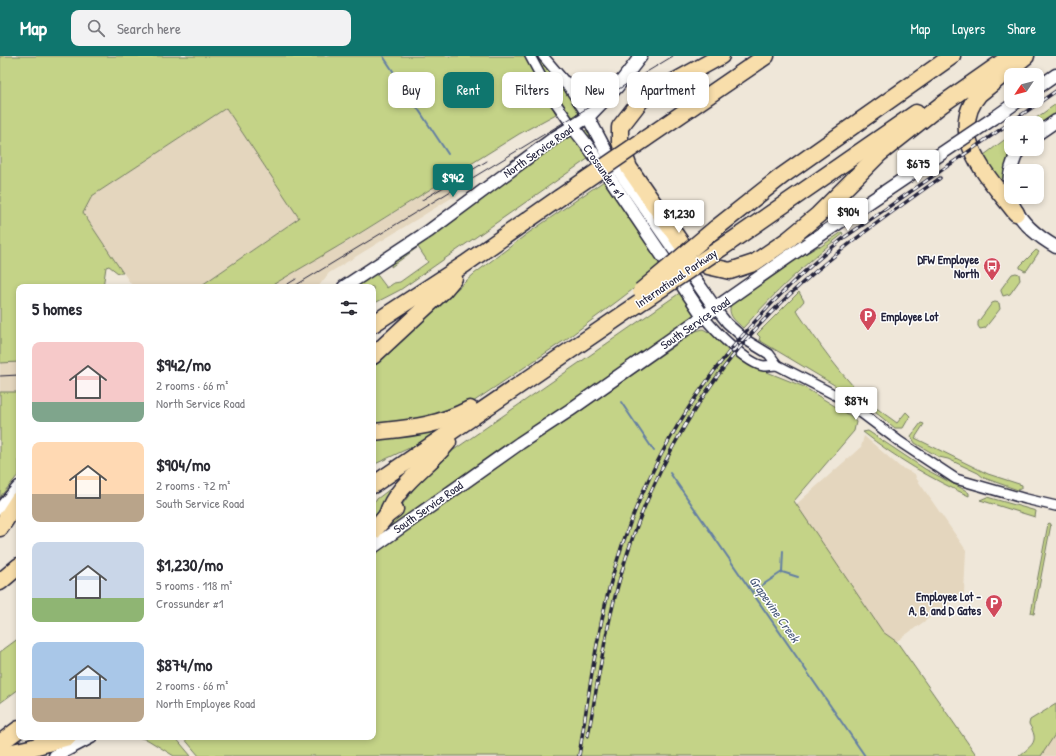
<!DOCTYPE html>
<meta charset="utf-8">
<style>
body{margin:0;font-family:"Patrick Hand",sans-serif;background:#f2f2f3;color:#2b2b33;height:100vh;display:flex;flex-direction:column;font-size:15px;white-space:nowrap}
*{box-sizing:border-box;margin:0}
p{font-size:13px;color:#7c7c81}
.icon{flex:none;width:22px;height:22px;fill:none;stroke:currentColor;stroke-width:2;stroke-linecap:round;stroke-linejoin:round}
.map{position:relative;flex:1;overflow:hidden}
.details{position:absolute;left:16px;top:228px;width:360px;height:456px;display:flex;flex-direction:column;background:#fff;border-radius:8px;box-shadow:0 2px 6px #0003}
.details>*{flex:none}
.banner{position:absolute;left:388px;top:16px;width:380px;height:36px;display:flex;gap:8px}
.needle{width:26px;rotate:235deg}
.buttons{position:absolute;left:1004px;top:12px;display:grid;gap:8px}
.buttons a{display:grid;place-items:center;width:40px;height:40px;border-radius:8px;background:#fff;box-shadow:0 2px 6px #0003;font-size:20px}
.price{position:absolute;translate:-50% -34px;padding:0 9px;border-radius:4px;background:#fff;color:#222;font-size:13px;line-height:26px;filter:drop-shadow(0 1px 2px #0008)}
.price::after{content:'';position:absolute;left:50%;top:24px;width:12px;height:9px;margin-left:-6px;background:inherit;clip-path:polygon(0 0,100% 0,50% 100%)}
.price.selected{background:#0f766e;color:#fff}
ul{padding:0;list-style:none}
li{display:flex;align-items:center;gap:12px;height:100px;padding:0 16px}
li span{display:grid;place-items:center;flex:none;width:112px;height:80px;border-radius:8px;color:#555}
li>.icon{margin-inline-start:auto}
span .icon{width:48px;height:48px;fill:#fffc;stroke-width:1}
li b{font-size:17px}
h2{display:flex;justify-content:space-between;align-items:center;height:48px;padding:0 16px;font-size:17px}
.tag{padding:0 14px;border-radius:8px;background:#fff;box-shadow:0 2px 6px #0003;font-size:14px;line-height:36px}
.tag.selected{background:#0f766e;color:#fff}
header{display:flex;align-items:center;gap:24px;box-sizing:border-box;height:56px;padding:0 20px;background:#0f766e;color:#fff}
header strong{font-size:19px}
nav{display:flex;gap:22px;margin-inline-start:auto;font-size:14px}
.search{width:280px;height:36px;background:#f2f2f3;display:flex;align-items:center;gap:10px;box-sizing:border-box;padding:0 14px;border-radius:8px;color:#7c7c81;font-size:15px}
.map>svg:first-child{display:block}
.built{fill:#e4d6be}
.green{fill:#c4d387;stroke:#737a61}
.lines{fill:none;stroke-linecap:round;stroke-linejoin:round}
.stream{stroke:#647fa3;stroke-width:2}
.street-casing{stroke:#22223b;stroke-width:12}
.secondary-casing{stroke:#22223b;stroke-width:15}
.highway-casing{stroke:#22223b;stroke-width:19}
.street{stroke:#fff;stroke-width:9}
.secondary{stroke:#fff;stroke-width:12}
.highway{stroke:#f8deab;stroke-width:16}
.tram{stroke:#22223b;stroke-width:1}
.rail-casing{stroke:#22223b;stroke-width:3.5}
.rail{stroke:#fff;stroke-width:2;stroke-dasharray:6;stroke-linecap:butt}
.secondary-bridge-casing{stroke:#22223b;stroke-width:15;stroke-linecap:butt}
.highway-bridge-casing{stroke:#22223b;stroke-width:19;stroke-linecap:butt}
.secondary-bridge{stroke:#fff;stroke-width:12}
.highway-bridge{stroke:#f8deab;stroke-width:16}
.labels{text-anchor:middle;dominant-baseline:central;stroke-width:3;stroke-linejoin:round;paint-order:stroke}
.street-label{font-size:12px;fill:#22223b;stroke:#fff}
.poi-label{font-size:12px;font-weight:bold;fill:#22223b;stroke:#fff;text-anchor:end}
.water-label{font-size:13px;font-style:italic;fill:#485878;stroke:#fff}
</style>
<header>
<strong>Map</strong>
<div class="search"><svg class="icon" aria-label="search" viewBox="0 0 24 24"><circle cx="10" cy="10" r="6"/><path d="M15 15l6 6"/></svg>Search here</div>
<nav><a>Map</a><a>Layers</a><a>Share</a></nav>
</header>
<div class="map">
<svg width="1056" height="700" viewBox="0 0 1056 700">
<rect width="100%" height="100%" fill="#efe7d9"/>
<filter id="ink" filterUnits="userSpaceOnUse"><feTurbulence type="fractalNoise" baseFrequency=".025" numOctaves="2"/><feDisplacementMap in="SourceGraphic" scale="8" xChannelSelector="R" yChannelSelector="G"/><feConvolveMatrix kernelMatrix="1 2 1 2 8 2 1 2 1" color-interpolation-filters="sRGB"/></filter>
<g filter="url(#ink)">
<g class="built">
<polygon points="226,52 299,162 199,231 133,231 83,157 92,140"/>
<polygon points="448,123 458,138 329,217 318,231 255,231 323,196 339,191"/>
<rect x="0" y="300" width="19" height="36"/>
<polygon points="864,380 900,411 915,418 916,422 966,494 964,537 876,600 783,460 861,391"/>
<polygon points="1056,666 1056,700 1034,700"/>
</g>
<g class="green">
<polygon points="0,0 526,0 556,58 519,78 349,184 269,231 199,231 299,162 226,52 92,140 83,157 123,217 118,217 109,210 106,211 103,231 19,231 19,306 0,307"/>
<polygon points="533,0 539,0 568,35 583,57 571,65"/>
<polygon points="1056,48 1056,59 1037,72 1037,67 1029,67"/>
<polygon points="586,74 588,74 701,240 704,249 697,242 584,76"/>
<polygon points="572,79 589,102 400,234 373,248 373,231 353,231 374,218 378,220 387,232 394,227 400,226 428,206 418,191 391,211 392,205"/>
<polygon points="1011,79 1011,93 1014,93 1003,135 980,102"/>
<polygon points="604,125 663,210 619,244 565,284 470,348 433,364 379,368 373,365 373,308 376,305 474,218 527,178"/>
<path d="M842 176 843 178C806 206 774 238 743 272 736 265 727 260 731 248L780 212 819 190 820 191Z"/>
<polygon points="1036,194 1039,196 1027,214 1025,215 1020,212 1020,210"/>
<polygon points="1016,217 1019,218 1020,224 1010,238 1003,240 1001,235 1001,233 1012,218"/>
<polygon points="681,236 694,255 693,262 379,481 418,427 448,398"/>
<path d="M799 236 804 245 796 254C818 286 843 324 873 349 881 356 889 361 897 367L906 356 910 360 903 372H895L861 345 759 284 760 281 757 278Z"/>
<polygon points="995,246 999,247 1000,253 985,272 980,273 978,270 978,266 992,247"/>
<polygon points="703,273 712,278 723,288 757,312 802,330 851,360 856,366 854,375 794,445 883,576 897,586 977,700 199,700 183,681 373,681 373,497 509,400 566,365 696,275"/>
<polygon points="0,336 19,336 19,418 0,441"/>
<polygon points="921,367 924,368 915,382 988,418 1022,429 1022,432 1018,434 984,422 978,417 948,403 939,401 915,387 911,380"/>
<polygon points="449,370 418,388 373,409 373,378"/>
<path d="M868 375 925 413 965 434 969 437V440C931 423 896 402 863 376Z"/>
<polygon points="411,417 373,468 373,446"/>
<polygon points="987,441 1036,455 1035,461 980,444"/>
<polygon points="1049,467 1051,468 1034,558 1033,558 1031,557 1048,468"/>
<polygon points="19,582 19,633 0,647 0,596"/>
<path d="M1056 648V677L1041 700H1019C1032 689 1040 686 1029 668L1030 664Z"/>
<polygon points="138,681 175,681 191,700 174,700 148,684"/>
</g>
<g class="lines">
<g class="stream">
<polyline points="383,0 448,98"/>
<polyline points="621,346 654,395"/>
<polyline points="670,417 865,700"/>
<polyline points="782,516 783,495"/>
<polyline points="752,536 782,516 798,521"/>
</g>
<g class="street-casing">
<g id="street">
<polyline points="530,0 553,43 572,70"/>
<polyline points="543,0 566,27 588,61"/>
<polyline points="715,252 727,267 746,284 769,298 777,309 843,343 900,386 956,423 1026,443 1056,450"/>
<path d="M703 260C714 274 747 308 764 310 768 310 773 309 777 309"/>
</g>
</g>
<g class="secondary-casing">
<g id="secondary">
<path d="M566 27C582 37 596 42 614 32"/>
<polyline points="1037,32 1056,19"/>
<polyline points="588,61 606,95 622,119 715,252"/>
<polyline points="994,62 1018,45"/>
<polyline points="572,70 593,97 703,260"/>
<polyline points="1037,78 1056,65"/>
<path d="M1019 93C996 137 1016 168 1056 191"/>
<polyline points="344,231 429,175 554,82 588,61 617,31 641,0"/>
<polyline points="0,453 19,431"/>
<polyline points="373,491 520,387 570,354 788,201 954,89"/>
<polyline points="55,700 91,681"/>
</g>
</g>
<g class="highway-casing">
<g id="highway">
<polyline points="721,0 641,44 620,71 620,86 629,112 683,190 695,202 708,210 730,215 754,207 789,183 818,159 879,98 941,49 1011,0"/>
<polyline points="645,83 766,0"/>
<path d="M1016 157C992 125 944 79 979 38L1026 0"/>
<polyline points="715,173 782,120 952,0"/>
<polyline points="730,186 916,57"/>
<polyline points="373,268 465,208 559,142"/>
<polyline points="373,300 443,235 454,222"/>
<path d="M373 376C410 372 435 371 470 353"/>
<polyline points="373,429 644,244"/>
<path d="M387 459C396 429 429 410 448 386"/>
<polyline points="0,472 19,443"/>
<polyline points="373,476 387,459 395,453"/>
<polyline points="0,526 19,510"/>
<polyline points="0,687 19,673"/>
<polyline points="0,699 30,692 68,681"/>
</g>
</g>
<use href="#street" class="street"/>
<use href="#secondary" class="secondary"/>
<use href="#highway" class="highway"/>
<g class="tram">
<polyline points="422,144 487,105"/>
<polyline points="283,231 296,223"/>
<polyline points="293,231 673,0"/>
<polyline points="0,320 19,319"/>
</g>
<g class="rail-casing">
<g id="rail">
<path d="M588 680C598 625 606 569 622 515 651 414 709 315 785 243 833 197 886 160 940 122"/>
<path d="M579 700C588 644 595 588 609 533 646 390 731 272 845 181L1056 35"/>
</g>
</g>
<use href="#rail" class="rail"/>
<g class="secondary-bridge-casing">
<polyline id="secondary-bridge" points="954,89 994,62"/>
</g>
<g class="highway-bridge-casing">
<g id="highway-bridge">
<polyline points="559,142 645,83"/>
<polyline points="641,235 715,173"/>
<polyline points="644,244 730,186"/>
</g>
</g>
<use href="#secondary-bridge" class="secondary-bridge"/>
<use href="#highway-bridge" class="highway-bridge"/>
</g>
</g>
<defs>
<g id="bus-pin" transform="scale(0.9)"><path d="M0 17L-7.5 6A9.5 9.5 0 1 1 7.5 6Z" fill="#d1495b" stroke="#fff"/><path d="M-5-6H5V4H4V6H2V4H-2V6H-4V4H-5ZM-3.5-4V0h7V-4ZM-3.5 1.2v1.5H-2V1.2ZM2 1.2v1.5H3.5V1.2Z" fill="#fff"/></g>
<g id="parking-pin" transform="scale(0.9)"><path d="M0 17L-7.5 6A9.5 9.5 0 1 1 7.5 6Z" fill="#d1495b" stroke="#fff"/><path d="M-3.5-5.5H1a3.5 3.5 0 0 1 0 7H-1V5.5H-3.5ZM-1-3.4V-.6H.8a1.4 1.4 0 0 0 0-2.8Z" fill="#fff"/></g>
</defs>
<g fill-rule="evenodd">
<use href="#bus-pin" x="992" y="210"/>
<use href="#parking-pin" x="868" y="260"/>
<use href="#parking-pin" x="994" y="547"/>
</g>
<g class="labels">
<g class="street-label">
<text transform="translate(538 95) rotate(-35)">North Service Road</text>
<text transform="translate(604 115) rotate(55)">Crossunder #1</text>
<text transform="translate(676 222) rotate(-34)">International Parkway</text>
<text transform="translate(695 267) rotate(-35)">South Service Road</text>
<text transform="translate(428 451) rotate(-35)">South Service Road</text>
</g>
<g class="poi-label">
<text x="979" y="203">DFW Employee<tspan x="979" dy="14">North</tspan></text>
<text x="881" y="260" text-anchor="start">Employee Lot</text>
<text x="981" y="540">Employee Lot -<tspan x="981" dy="14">A, B, and D Gates</tspan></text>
</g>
<g class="water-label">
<text transform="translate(775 553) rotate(55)">Grapevine Creek</text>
</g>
</g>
</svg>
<div class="buttons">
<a><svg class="needle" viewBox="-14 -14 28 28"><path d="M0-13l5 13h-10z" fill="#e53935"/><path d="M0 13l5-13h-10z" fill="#7c7c81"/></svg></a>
<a>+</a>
<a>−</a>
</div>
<b class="price" style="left:918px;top:128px">$675</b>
<b class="price selected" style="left:453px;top:142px">$942</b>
<b class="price" style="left:848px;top:176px">$904</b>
<b class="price" style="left:679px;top:178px">$1,230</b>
<b class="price" style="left:856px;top:365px">$874</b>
<div class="banner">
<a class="tag">Buy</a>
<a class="tag selected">Rent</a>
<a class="tag">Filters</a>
<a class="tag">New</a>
<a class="tag">Apartment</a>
</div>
<section class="details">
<h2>5 homes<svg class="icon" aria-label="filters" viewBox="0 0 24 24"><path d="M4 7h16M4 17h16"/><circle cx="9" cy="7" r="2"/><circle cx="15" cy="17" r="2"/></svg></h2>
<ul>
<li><span style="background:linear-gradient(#f6c9c9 75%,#7fa58c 0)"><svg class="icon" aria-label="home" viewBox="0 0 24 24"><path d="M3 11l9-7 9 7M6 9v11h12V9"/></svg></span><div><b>$942/mo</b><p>2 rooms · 66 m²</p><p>North Service Road</p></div></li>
<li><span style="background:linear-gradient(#ffd9b3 65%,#b9a48a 0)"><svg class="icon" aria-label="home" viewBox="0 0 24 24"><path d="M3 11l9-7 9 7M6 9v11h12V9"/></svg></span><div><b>$904/mo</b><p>2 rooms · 72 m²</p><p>South Service Road</p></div></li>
<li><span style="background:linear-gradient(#c9d6e8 70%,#8fb573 0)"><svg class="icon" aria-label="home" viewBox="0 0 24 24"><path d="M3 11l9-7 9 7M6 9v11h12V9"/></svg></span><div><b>$1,230/mo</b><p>5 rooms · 118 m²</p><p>Crossunder #1</p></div></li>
<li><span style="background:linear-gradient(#a9c7e8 70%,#b9a48a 0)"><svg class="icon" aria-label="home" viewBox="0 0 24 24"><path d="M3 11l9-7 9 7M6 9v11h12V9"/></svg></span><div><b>$874/mo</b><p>2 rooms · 66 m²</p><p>North Employee Road</p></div></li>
</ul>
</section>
</div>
